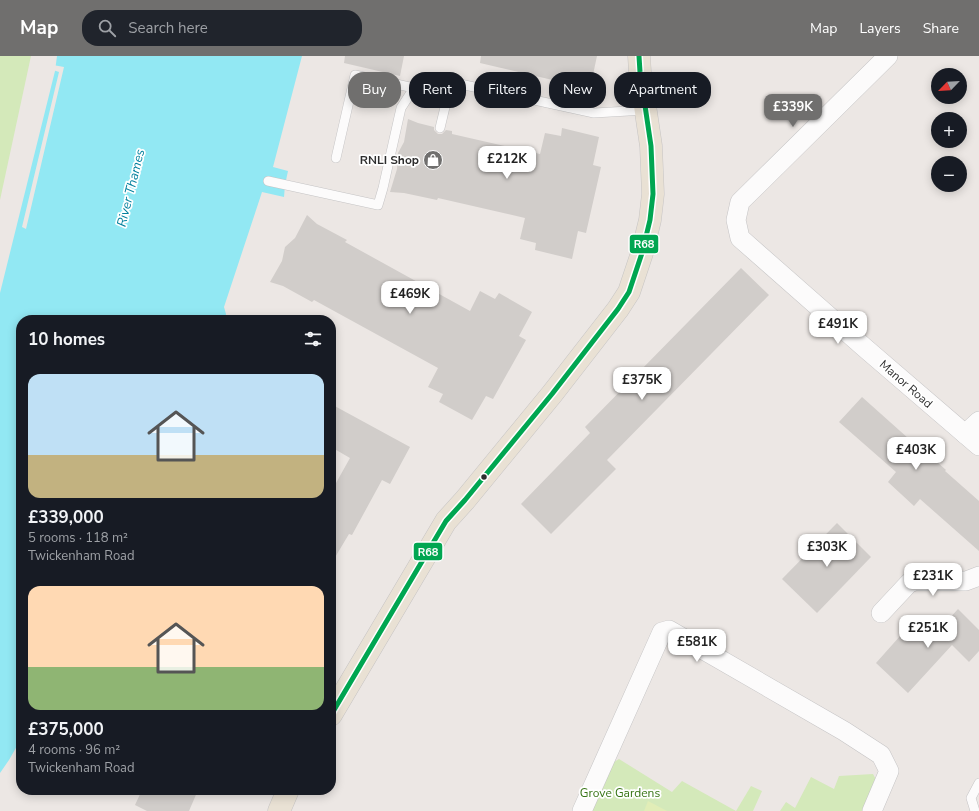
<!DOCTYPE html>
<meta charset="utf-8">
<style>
body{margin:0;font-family:"Nunito Sans",sans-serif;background:#20242c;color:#f1f3f6;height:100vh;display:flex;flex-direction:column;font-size:15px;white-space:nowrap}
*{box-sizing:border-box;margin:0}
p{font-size:13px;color:#9ea1a6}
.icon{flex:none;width:22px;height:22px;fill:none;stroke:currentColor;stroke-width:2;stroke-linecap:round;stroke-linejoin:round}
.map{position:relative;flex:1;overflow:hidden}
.side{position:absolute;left:16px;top:259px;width:320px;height:480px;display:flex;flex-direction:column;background:#171b24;border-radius:16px;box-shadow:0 2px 10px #0003}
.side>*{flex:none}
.banner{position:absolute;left:348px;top:16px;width:380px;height:36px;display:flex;gap:8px}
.needle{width:26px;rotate:245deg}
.controls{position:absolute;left:931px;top:12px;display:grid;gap:8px}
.controls a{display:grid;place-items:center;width:36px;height:36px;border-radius:50%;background:#171b24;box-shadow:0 2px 10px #0003;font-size:20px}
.price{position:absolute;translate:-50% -34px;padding:0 9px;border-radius:8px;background:#fff;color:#222;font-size:13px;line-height:26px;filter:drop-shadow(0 1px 2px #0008)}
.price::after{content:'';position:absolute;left:50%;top:24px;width:12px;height:9px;margin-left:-6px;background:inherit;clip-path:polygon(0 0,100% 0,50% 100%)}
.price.selected{background:#706f6e;color:#fff}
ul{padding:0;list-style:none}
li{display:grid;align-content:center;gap:8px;height:212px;padding:0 12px}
li span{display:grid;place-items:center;height:124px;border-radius:12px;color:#555}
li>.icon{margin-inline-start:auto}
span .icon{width:72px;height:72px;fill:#fffc;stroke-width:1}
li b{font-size:17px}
h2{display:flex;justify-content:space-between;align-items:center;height:48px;padding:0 12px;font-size:17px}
.tag{padding:0 14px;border-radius:16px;background:#171b24;box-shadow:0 2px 10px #0003;font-size:14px;line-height:36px}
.tag.selected{background:#706f6e;color:#fff}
header{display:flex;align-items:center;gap:24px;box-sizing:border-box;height:56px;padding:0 20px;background:#706f6e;color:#fff}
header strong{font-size:19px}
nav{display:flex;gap:22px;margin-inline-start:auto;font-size:14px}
.search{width:280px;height:36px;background:#20242c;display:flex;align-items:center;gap:10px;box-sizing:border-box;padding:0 14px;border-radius:16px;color:#9ea1a6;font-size:15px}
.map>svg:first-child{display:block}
.green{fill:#d4e9ba}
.pitch{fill:#e1edb7}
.water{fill:#92e8f3}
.pier{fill:#ece7e4}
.building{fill:#d1cdca}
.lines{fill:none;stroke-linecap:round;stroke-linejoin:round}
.service-casing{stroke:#c5c4c5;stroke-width:10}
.minor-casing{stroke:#c5c4c5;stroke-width:20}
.primary-casing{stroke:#c6c4c4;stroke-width:23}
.service{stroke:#fcfbfb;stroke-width:9}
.minor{stroke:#fcfbfb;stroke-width:19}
.primary{stroke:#e9e1d4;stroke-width:22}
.bus-1-casing{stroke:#fff;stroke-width:8}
.bus-1{stroke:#00a651;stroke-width:5}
.bus-dot{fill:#2e2e2e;stroke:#fff;stroke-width:1.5}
.labels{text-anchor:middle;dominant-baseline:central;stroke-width:3.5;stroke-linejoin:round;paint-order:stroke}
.poi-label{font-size:12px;font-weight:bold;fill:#2e2e2e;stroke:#fff;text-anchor:end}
.street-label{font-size:12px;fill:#2e2e2e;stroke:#fff}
.park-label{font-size:12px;fill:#377415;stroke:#fff}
.water-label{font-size:13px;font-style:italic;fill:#04819e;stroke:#fff}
.line-badge{stroke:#fff;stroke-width:1.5}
.badge-label{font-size:11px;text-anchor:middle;font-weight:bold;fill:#fff}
</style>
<header>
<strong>Map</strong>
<div class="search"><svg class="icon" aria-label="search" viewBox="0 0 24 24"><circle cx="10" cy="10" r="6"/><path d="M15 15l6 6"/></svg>Search here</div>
<nav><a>Map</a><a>Layers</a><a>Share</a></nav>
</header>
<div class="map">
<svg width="979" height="755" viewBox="0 0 979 755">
<rect width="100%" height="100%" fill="#ece7e4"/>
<g class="green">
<polygon points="0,0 31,0 0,144"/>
<polygon points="619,703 672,736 682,725 736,755 577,755 604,712"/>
<polygon points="873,718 886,743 880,755 780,755 786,746 795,752 811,721 834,733 839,720"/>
<polygon points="751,730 762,735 753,755 736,755"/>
</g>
<polygon class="pitch" points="648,745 667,755 644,755"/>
<polygon class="water" points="57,0 302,0 273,111 288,115 285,129 284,141 262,136 224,251 226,258 225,264 21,264 21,683 9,704 0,717 0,237 55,15"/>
<polygon class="pier" points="53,9 64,11 26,173 22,171 59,16 53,14"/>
<g class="building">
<polygon points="345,0 404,0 400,20 344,7"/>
<polygon points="481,0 597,0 588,42 564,36 565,28 561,27 561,26 480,7"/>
<polygon points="408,63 418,67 434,71 434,74 438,78 442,78 446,74 452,75 452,78 540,98 545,77 561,80 562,72 599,81 593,109 601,111 586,177 578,175 572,203 535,194 536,187 520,183 525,162 438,142 437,144 404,137 390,136 397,113 398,97 404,86"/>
<polygon points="307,159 317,168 347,184 345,186 470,255 480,235 495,243 499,237 532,256 519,280 526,284 493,343 486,340 472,364 439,346 443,338 428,331 438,312 314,244 312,246 283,230 270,226 282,205 285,191 295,182"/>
<polygon points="741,212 769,239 607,404 616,413 551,478 521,448 590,377 585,371"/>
<polygon points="862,341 918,391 919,390 946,414 945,415 979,445 979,495 920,443 914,450 888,426 896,416 839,366"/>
<polygon points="331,348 410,391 390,428 382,424 352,479 349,478 331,508 331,436 350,402 331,391"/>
<polygon points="837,467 871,501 817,557 782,523"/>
<polygon points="958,553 979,574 979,595 969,606 952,589 908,637 876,607 917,561 935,578"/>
<polygon points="142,734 198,734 189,755 147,755 135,749"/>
</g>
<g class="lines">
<g class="service-casing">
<g id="service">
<polyline points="440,72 451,26"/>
<polyline points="336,102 355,19 414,32 426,22 451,26 594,57 646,54"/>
<polyline points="268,125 378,149 383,132 401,52 414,32"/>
<polyline points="975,755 971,742 979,727"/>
</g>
</g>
<g class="minor-casing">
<g id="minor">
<polyline points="888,0 740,146 736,164 740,182 865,292 979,390"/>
<polyline points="965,378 979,365"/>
<polyline points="881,557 909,527 915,525 966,525 979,520"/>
<polyline points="582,755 662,576 669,574 844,675 881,699 889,715 872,755"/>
</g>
</g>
<g class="primary-casing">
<g id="primary">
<polyline points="331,659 446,465 465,444 552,338 618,253 629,236 642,197 650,164 653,138 651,90 640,16 639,0"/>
<polyline points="279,755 288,734"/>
</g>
</g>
<use href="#service" class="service"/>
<use href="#minor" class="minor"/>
<use href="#primary" class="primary"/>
<g class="bus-1-casing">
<polyline id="bus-1" points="331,659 446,465 465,444 552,338 618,253 629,236 642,197 650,164 653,138 651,90 640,16 639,0"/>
</g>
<use href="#bus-1" class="bus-1"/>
</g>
<defs>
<g id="shop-disc" transform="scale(1)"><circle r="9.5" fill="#706f6e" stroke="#fff"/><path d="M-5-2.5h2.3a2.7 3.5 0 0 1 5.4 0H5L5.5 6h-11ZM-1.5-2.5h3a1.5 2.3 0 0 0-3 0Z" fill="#fff"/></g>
</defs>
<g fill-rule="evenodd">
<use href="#shop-disc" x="433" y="104"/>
</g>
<circle class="bus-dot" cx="484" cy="421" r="3.5"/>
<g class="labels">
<g class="poi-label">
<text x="419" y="104">RNLI Shop</text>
</g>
<g class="street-label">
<text transform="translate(906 328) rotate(41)">Manor Road</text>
</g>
<g class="park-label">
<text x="620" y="737">Grove Gardens</text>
</g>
<g class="water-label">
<text transform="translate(131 132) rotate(-76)">River Thames</text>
</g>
</g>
<g class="line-badge">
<rect x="629" y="178" width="30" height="20" rx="4" fill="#00a651"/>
<rect x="413" y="486" width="30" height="19" rx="4" fill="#00a651"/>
</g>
<g class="badge-label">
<text x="644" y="192">R68</text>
<text x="428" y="500">R68</text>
</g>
</svg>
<div class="controls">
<a><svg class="needle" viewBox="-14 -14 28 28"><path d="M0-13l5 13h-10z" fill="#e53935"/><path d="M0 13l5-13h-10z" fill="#9ea1a6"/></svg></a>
<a>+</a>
<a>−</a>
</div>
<b class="price selected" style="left:793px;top:72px">£339K</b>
<b class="price" style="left:507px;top:124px">£212K</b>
<b class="price" style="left:410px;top:259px">£469K</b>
<b class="price" style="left:838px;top:289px">£491K</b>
<b class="price" style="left:642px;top:345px">£375K</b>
<b class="price" style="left:916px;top:415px">£403K</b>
<b class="price" style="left:827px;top:512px">£303K</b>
<b class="price" style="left:933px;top:541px">£231K</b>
<b class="price" style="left:928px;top:593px">£251K</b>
<b class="price" style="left:697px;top:607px">£581K</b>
<div class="banner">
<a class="tag selected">Buy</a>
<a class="tag">Rent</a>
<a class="tag">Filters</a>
<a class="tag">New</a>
<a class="tag">Apartment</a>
</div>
<section class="side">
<h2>10 homes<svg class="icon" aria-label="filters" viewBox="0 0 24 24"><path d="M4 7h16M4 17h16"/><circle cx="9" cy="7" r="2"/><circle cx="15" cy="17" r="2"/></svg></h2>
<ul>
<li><span style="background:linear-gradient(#bfe0f5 65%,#c2b280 0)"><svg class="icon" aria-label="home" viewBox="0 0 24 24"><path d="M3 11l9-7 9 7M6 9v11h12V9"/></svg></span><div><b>£339,000</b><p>5 rooms · 118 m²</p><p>Twickenham Road</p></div></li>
<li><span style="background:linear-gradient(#ffd9b3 65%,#8fb573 0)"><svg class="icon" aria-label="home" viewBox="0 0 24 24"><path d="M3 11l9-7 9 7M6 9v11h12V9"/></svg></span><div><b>£375,000</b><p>4 rooms · 96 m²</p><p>Twickenham Road</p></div></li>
</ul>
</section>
</div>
